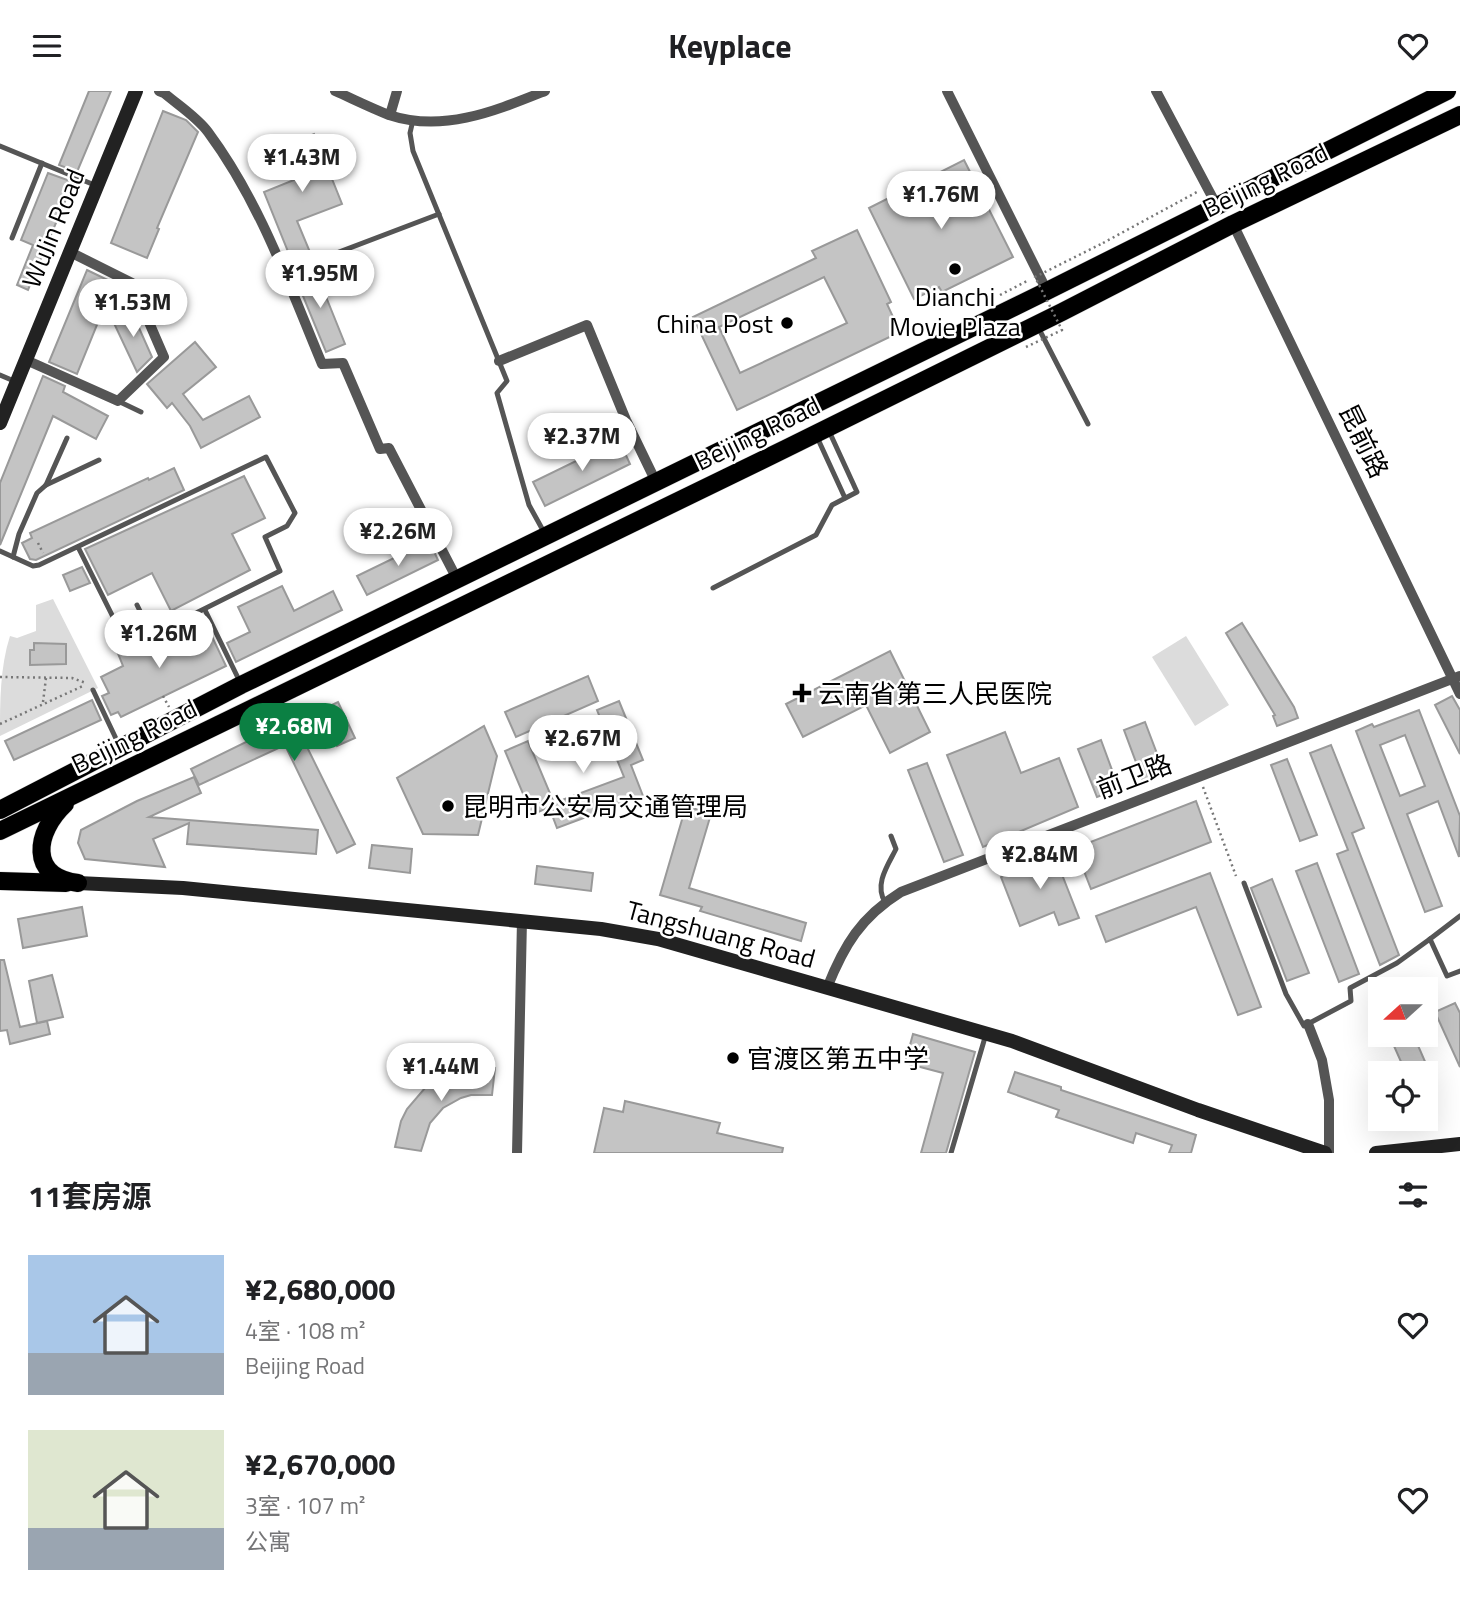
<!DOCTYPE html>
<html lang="zh">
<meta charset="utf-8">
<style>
body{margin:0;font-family:"Titillium Web","Noto Sans SC",sans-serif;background:#f2f2f2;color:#202124;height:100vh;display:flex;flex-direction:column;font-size:26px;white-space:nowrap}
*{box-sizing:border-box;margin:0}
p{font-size:23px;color:#757577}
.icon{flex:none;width:38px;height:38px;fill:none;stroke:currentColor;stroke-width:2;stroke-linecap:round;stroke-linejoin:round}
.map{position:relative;height:1062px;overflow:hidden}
.side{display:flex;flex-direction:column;background:#fff;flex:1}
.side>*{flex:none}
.needle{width:46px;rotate:249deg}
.tools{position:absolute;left:1368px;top:886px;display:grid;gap:14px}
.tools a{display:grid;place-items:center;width:70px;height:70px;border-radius:0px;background:#fff;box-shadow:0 7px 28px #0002;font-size:35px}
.price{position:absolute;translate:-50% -60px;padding:0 16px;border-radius:24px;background:#fff;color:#222;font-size:23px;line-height:46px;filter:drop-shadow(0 2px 4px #0008)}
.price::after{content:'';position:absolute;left:50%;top:42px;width:21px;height:16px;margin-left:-10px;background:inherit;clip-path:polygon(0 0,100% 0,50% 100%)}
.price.active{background:#0b8043;color:#fff}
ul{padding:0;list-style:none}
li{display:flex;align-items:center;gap:21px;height:175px;padding:0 28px}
li span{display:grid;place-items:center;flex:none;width:196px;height:140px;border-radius:0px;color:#555}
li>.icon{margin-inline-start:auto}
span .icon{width:84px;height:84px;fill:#fffc;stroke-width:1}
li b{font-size:30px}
h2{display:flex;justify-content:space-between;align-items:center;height:84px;padding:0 28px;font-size:30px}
header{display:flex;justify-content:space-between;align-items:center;height:91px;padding:0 28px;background:#fff;font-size:32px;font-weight:700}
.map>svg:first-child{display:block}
.green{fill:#dcdcdc}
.building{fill:#c4c4c4;stroke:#999;stroke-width:2;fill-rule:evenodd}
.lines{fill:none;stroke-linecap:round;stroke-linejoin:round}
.primary-casing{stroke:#dbdbdb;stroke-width:19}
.path{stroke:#777;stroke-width:2.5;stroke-dasharray:2 3.5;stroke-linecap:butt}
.lane{stroke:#555;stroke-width:5}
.street{stroke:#555;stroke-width:10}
.secondary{stroke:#222;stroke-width:14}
.primary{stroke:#000;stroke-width:18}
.path-bridge{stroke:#777;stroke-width:2.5;stroke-dasharray:2 3.5;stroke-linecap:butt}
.poi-dot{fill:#000;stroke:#fff;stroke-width:2.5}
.labels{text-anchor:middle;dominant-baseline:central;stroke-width:5;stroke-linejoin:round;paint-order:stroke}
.street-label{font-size:26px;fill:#000;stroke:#fff}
.poi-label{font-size:26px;fill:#000;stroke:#fff;text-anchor:start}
</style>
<header><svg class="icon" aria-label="menu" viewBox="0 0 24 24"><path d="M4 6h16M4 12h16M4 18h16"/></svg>Keyplace<svg class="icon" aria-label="heart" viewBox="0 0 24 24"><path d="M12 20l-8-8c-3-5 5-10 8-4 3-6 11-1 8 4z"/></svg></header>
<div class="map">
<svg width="1460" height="1062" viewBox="0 0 1460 1062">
<rect width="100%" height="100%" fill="#fff"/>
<g class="green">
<path d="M53 508 98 597 0 645C0 611 0 576 10 545L17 547 36 540V514Z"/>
<polygon points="1186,545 1229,614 1195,635 1152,566"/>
</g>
<g class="building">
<polygon points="89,0 111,0 77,81 59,74"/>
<polygon points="163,20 186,29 198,41 157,137 159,138 147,167 111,152"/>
<polygon points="314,43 342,113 297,130 312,166 293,173 264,101 294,89 280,57"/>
<polygon points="964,69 1013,166 942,201 939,196 914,208 869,117"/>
<polygon points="48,82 73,91 28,199 17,194 33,154 21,149"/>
<path d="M857 139 891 211 887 213 900 241 737 319 693 226 816 167 812 160ZM824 186 847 232 740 282 719 236Z"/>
<polygon points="314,176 345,253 326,261 296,188 298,187 297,183"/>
<polygon points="87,179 114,192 77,283 49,271"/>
<polygon points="131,219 152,266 137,281 112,228"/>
<polygon points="195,251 216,276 183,303 203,329 249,305 260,326 201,357 190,335 172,312 167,317 147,293"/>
<polygon points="43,285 65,295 63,301 108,325 96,348 53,325 0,454 0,392"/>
<polygon points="619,349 630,373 545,415 533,391"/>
<polygon points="174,377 184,399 36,469 30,468 22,452 32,447 30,442 148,387 149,389"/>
<polygon points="244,385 265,427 232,443 250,479 171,520 152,482 108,504 85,458"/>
<polygon points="429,450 438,469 367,504 357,485"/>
<polygon points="82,476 90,492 70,500 63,484"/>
<polygon points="282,495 294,520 333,500 342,519 236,571 227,552 250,541 238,516"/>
<polygon points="1242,532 1294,616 1298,627 1277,635 1273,625 1275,624 1226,542"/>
<polygon points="207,535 226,575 121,626 118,621 111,624 102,605 109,602 101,586 123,575 115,555 148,541 156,560"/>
<polygon points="34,552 66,553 66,573 30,574 30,559 34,559"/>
<polygon points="890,560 930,641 890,662 866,614 803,646 786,613"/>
<polygon points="588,585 598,610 516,646 505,621"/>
<polygon points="1452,605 1460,619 1460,663 1435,614"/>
<polygon points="92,609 101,629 14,669 5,650"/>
<polygon points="619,610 643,669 631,674 643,705 557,737 549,716 532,724 505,660 528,650 554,712 624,686 597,619"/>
<polygon points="338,611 355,647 337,655 328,636 303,648 355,753 337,762 285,654 199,694 191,678 289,630 291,633"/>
<path d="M1419 619 1460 725 1459 766 1438 710 1407 723 1442 815 1425 821 1356 640 1372 633 1374 636ZM1405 644 1425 695 1400 705 1380 654Z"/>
<polygon points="1145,631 1164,681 1143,690 1124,639"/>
<polygon points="484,635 497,665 478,744 423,743 397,687"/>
<polygon points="1005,641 1021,682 1059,667 1078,716 983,756 947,664"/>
<polygon points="1101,649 1119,698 1097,706 1078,658"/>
<polygon points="1331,654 1364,737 1352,742 1399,864 1380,874 1337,763 1348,759 1310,662"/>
<polygon points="1287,668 1317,744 1300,750 1271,674"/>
<polygon points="927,672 963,764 944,771 908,679"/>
<polygon points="194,686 201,702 149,726 318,739 316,763 187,753 189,732 153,748 165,776 85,768 78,752 81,739 137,710"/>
<polygon points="1196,710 1211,751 1091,798 1075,757"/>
<polygon points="686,715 711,723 689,797 806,832 801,850 700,820 702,816 660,804"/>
<polygon points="372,754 412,758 410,782 369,777"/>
<polygon points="1052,758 1079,827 1059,834 1054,821 1020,835 1001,786 1035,773 1033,766"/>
<polygon points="1317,772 1359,883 1339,891 1296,780"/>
<polygon points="537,775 593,782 591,800 535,793"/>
<polygon points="1210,782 1261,916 1238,924 1196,816 1106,851 1096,825"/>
<polygon points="1272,788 1309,882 1287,890 1251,797"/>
<polygon points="82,816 87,845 23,857 18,828"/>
<polygon points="0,869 4,869 20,936 47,930 50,943 10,953 7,939 0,940"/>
<polygon points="52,884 63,926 37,932 29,890"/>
<polygon points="1455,912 1460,922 1460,976 1435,921"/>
<polygon points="913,943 975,961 946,1062 921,1062 943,982 905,972"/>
<polygon points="1397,943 1413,943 1430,982 1406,982 1390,946"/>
<polygon points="482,976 495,977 492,1004 471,1004 461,1007 443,1017 430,1032 421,1060 395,1056 401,1030 407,1018 425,997 452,981"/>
<polygon points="1015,981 1061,996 1061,999 1196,1044 1191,1062 1169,1062 1172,1054 1136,1042 1133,1052 1056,1026 1059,1019 1008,1001"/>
<polygon points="625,1010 720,1032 717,1042 783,1057 782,1062 594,1062 604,1017 623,1021"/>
</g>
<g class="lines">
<g class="primary-casing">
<g id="primary">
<path d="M65 713C35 741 28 786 78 792"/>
<polyline points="0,719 241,594 1047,200 1447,0"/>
<polyline points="0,740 787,357 1062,221 1233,133 1460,24"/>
<polyline points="0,790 66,792"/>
</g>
</g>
<g class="path">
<polyline points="1103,152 1197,101"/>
<polyline points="1000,204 1029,189"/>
<polyline points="38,452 43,462"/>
<polyline points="0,586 72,587 86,592"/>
<polyline points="163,605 169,616"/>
<polyline points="43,611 46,587"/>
<polyline points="0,633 85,594"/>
<polyline points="1203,696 1236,785"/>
</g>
<g class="lane">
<polyline points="413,29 410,42 413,60 507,290 497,302 529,414 545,443"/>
<polyline points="0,55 97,95"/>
<polyline points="12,147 42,72"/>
<polyline points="284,182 439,123"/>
<polyline points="1038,236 1088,333"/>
<polyline points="0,284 14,290"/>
<polyline points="118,310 141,321"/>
<polyline points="817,346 845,407"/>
<polyline points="46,394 99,369"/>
<polyline points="0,460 33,475 39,474 266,366 295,422 287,435 265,446 280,480 172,534 146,532 122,544 78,456"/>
<polyline points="13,466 19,443 37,402 46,394 67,347"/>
<polyline points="713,497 816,444 832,414 857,401 829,340"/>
<polyline points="137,514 146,532"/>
<polyline points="205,519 240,591"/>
<polyline points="93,599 119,654"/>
<polyline points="1244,792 1286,903 1304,935 1351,910 1350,897 1397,872 1430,848"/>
<path d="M885 811C874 793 888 774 896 758L891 745"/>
<polyline points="1460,825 1430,848 1447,885 1460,880"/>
<polyline points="951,1062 986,943"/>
</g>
<g class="street">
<path d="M159 0 164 2C178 14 197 26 208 41 260 111 289 194 322 273L343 272 380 358 389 357 457 488"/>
<path d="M335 0C353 8 371 17 389 24 443 42 495 20 545 0"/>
<polyline points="947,0 1047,200"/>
<polyline points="1156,0 1217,115"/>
<polyline points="390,24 397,0"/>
<polyline points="1233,133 1460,603"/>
<polyline points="26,269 118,310 164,266 132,192 70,161"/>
<polyline points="499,270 587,234 626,329 656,391"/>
<path d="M827 897C844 854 861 826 901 801L1460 585"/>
<polyline points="1308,933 1322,969 1329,1009 1329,1062"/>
<polyline points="517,1062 522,829"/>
</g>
<g class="secondary">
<polyline points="0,332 136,0"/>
<polyline points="78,792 183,797 601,838 658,848 1012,950 1198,1019 1325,1062"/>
<polyline points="1376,1062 1460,1053"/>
</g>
<use href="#primary" class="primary"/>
<polyline class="path-bridge" points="1026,256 1062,239 1035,186 1103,152"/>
</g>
<g class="poi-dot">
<circle cx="955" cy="178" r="7"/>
<circle cx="787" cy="232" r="7"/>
<path d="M798.5 591.5h7v7h7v7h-7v7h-7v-7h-7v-7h7z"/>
<circle cx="448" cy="715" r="7"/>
<circle cx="733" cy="967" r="7"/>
</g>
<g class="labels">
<g class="street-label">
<text transform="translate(1265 89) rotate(-26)">Beijing Road</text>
<text transform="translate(53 137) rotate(-68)">WuJin Road</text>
<text transform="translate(757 342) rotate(-26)">Beijing Road</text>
<text transform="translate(1364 350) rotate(64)">昆前路</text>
<text transform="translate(134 645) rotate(-26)">Beijing Road</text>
<text transform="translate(1134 685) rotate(-21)">前卫路</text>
<text transform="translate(721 843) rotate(15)">Tangshuang Road</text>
</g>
<g class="poi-label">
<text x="955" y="205" text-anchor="middle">Dianchi<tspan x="955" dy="30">Movie Plaza</tspan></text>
<text x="773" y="232" text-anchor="end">China Post</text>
<text x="818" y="602">云南省第三人民医院</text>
<text x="462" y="715">昆明市公安局交通管理局</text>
<text x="747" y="967">官渡区第五中学</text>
</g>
</g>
</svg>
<div class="tools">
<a><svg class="needle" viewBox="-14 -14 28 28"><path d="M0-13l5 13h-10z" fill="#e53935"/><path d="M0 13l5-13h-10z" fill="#757577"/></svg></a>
<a><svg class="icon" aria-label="locate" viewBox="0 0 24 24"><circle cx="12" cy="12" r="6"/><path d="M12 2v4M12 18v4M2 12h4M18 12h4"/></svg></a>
</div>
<b class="price" style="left:302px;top:103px">¥1.43M</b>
<b class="price" style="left:941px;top:140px">¥1.76M</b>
<b class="price" style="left:320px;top:219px">¥1.95M</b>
<b class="price" style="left:133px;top:248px">¥1.53M</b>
<b class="price" style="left:582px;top:382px">¥2.37M</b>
<b class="price" style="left:398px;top:477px">¥2.26M</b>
<b class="price" style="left:159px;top:579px">¥1.26M</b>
<b class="price active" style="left:294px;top:672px">¥2.68M</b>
<b class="price" style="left:583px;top:684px">¥2.67M</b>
<b class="price" style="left:1040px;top:800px">¥2.84M</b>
<b class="price" style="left:441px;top:1012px">¥1.44M</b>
</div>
<section class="side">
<h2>11套房源<svg class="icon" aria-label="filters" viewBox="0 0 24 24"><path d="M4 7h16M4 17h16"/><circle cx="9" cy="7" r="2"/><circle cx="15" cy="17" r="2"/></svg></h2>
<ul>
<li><span style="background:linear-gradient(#a9c7e8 70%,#9aa5b1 0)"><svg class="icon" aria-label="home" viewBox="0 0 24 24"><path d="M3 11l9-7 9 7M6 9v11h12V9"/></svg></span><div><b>¥2,680,000</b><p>4室 · 108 m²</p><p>Beijing Road</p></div><svg class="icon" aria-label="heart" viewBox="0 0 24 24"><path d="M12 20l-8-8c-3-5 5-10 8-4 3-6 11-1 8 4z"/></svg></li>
<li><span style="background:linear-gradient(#dfe7d0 70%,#9aa5b1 0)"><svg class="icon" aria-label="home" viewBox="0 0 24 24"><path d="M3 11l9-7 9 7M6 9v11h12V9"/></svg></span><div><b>¥2,670,000</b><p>3室 · 107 m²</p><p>公寓</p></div><svg class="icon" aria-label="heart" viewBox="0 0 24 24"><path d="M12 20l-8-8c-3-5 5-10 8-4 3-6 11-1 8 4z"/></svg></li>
</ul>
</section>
